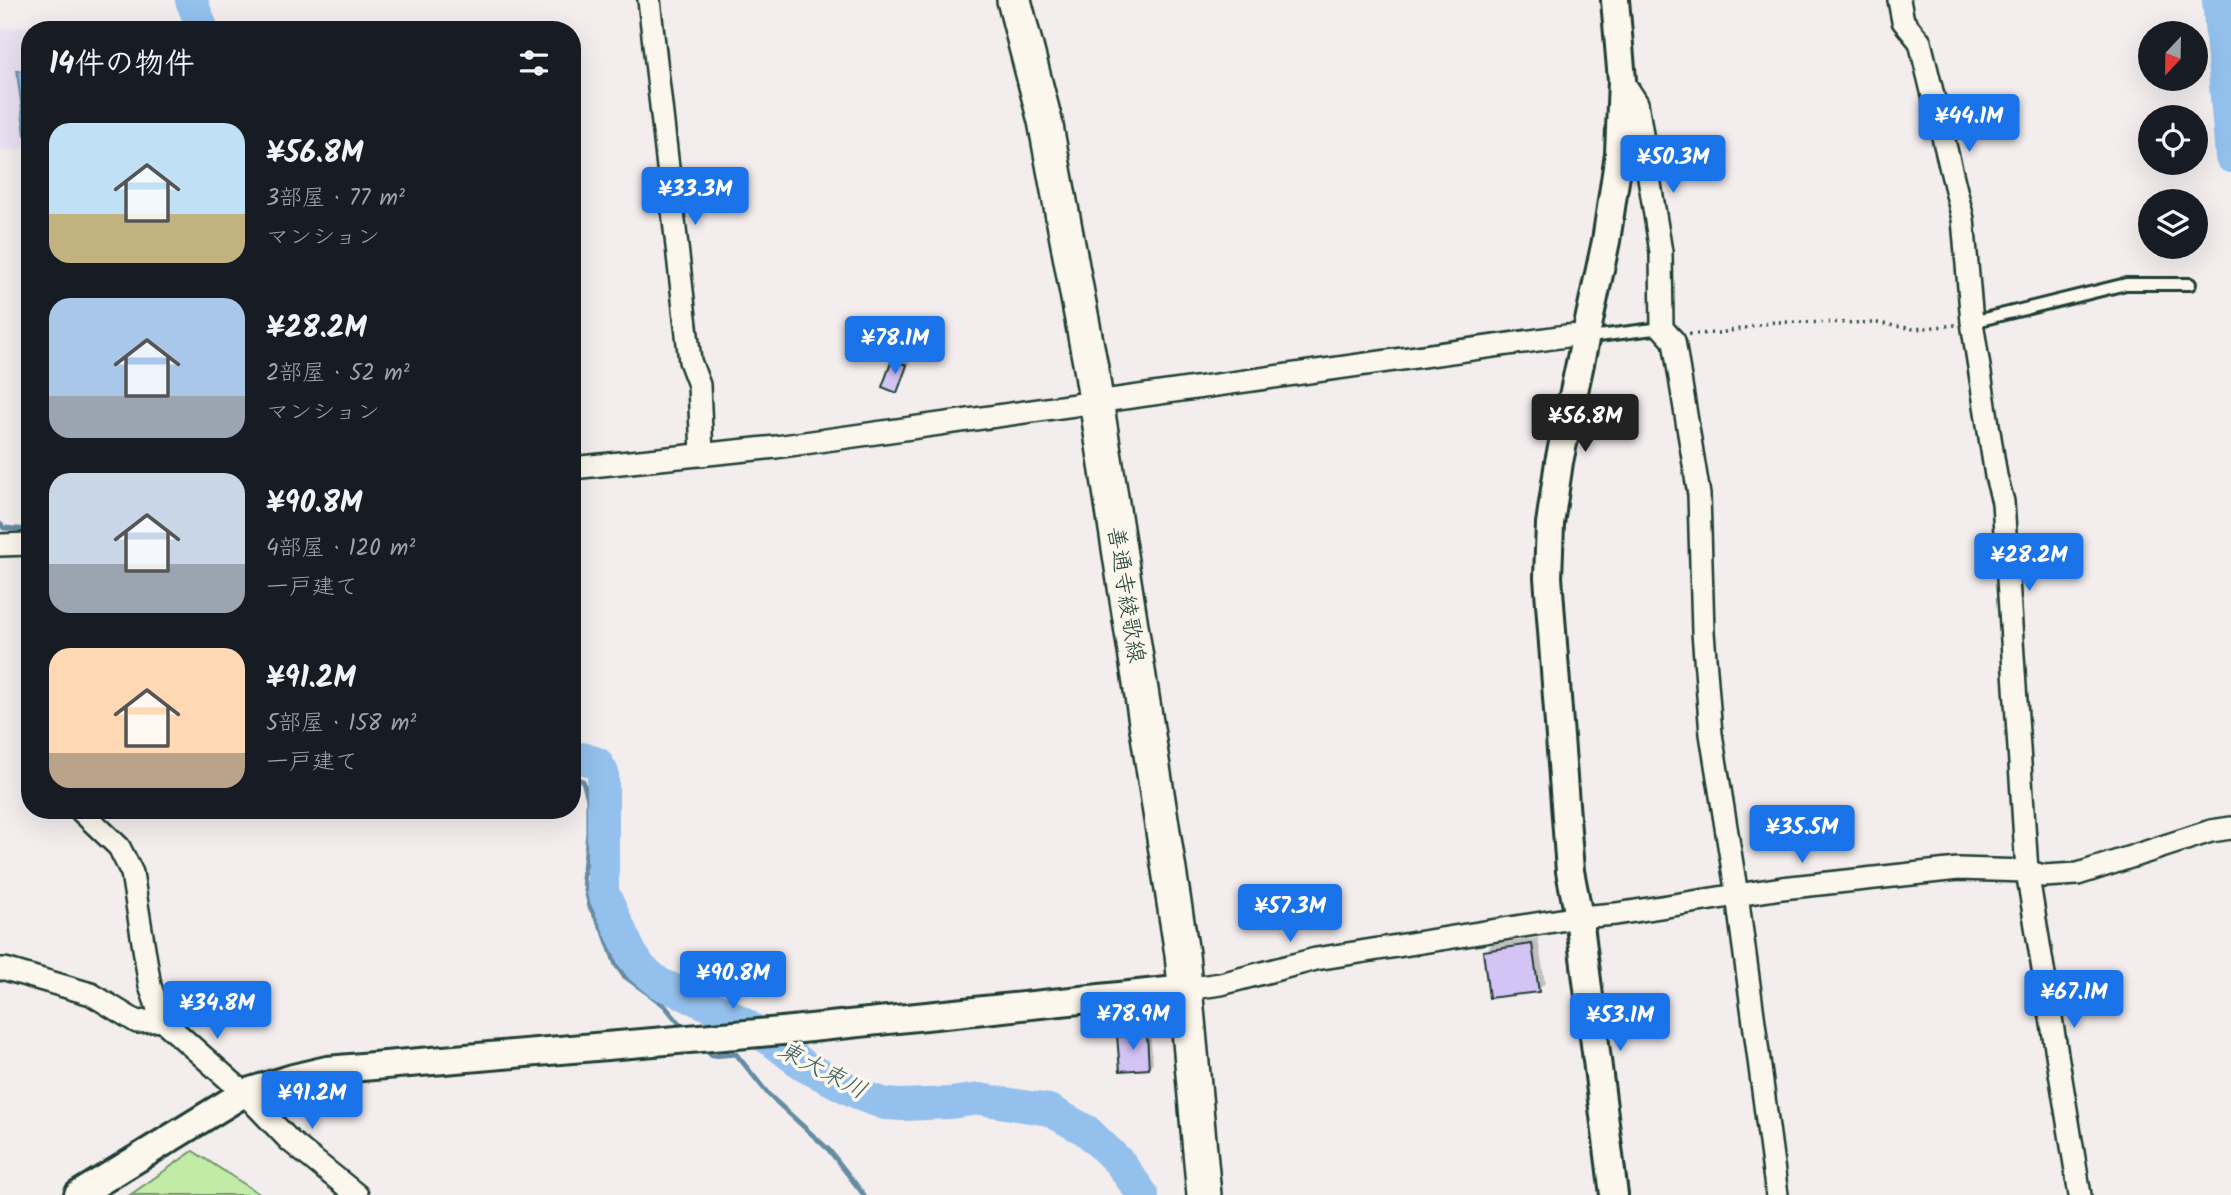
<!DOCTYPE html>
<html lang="ja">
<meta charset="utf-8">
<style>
body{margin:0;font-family:Kalam,"Klee One",sans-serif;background:#242831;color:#f1f3f6;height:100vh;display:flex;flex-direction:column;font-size:26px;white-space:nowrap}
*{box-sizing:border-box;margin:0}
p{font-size:23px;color:#9ea1a6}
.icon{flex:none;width:38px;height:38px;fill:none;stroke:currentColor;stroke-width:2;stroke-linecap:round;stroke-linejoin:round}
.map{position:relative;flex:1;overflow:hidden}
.sheet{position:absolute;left:21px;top:21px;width:560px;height:798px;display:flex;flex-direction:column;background:#171b24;border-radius:28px;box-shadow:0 7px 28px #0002}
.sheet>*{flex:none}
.needle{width:46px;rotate:202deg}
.buttons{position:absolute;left:2138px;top:21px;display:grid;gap:14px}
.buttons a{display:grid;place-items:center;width:70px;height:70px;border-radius:50%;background:#171b24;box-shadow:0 7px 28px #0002;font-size:35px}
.price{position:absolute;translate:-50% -60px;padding:0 16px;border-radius:7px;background:#1a73e8;color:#fff;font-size:23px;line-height:46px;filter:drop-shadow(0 2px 4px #0008)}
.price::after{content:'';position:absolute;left:50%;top:42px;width:21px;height:16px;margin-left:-10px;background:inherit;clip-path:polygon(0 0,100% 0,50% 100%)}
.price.on{background:#222;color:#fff}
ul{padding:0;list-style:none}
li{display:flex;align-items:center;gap:21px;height:175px;padding:0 28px}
li span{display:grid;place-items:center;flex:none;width:196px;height:140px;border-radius:21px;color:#555}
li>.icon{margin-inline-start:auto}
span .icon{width:84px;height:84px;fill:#fffc;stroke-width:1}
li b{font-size:30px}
h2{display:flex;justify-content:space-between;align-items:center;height:84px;padding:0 28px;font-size:30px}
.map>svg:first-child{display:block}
.built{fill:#eae1f0}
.green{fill:#c2eba6;stroke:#70946d;stroke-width:2}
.water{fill:#93c0ed;stroke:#658ca3;stroke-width:2}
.shadow{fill:#0003}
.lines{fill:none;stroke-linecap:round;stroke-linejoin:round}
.stream{stroke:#658ca3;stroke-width:5}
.river{stroke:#93c0ed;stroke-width:32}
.building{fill:#d4c4f6;stroke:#1f3d34;stroke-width:2}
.service-casing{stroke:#1f3d34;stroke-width:16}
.minor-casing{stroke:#1f3d34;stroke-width:26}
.tertiary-casing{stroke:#1f3d34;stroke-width:32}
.primary-casing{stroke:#1f3d34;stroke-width:38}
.path{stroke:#1f3d34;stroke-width:3.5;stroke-dasharray:2 5;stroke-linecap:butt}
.service{stroke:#fbf7ec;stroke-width:10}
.minor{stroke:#fbf7ec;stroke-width:21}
.tertiary{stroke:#fbf7ec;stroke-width:26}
.primary{stroke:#fbf7ec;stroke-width:33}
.labels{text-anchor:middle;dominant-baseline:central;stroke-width:7;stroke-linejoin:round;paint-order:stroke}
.street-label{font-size:23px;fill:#1f3d34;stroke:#fbf7ec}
.water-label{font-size:24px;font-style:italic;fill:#3c5e62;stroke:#fbf7ec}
</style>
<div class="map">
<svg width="2231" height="1195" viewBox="0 0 2231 1195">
<rect width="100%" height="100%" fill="#f3edee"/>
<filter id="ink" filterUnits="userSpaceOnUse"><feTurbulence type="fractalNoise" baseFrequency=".0143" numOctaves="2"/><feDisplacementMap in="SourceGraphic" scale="14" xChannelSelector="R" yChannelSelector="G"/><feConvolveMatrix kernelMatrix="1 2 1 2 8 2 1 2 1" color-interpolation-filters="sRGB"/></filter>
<g filter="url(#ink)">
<polygon class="built" points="60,24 61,30 30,30 30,148 0,151 0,29"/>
<polygon class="green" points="193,1151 261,1195 130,1195"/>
<polygon class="water" points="30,70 30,135 25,135 17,71"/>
<g class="shadow">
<polygon points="898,356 910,361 901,386 897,391 894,361"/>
<polygon points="1538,938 1545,983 1538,990 1485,952 1492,944"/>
<polygon points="1150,1030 1153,1063 1148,1067 1119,1036 1123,1032"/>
</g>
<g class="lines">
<g class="stream">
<polyline points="0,524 4,528 30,530"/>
<polyline points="572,777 583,781 588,799 588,833 583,878 590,907 604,932 616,965 624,976 664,1005 684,1029"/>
<polyline points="340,810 356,813 369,810"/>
<polyline points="701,1046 712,1056 736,1054 769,1095 829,1150 864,1195"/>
</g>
<g class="river">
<polyline points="191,0 203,30"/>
<polyline points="2218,0 2231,157"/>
<polyline points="572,759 582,758 597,763 603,773 603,892 631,953 641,968 659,983 728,1014 775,1043 806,1067 865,1097 885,1104 902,1105 950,1103 980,1099 1049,1110 1087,1131 1119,1162 1143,1195"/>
</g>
</g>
<g class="building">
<polygon points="892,360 907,365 897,393 882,387"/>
<polygon points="1532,944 1539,992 1489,998 1483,951"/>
<polygon points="1147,1034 1149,1069 1120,1071 1117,1036"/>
</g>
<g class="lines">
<g class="service-casing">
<g id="service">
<polyline points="1972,322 2126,284 2190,284"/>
<polyline points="1586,335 1598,336 1662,328"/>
</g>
</g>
<g class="minor-casing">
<g id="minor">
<polyline points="649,0 690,361 699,385 702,455"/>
<polyline points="1899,0 1903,21 1920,42 1963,219 1972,322 1996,476 2003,502 2027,871 2080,1195"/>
<polyline points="1622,80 1637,103 1661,252 1662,328 1674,341 1699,495 1703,632 1711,734 1737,895 1777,1195"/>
<polyline points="572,468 776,447 1566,336 1586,335"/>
<polyline points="0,545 30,544"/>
<polyline points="80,810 119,847 132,873 150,986 162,1020 244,1093 290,1141 357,1195"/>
<polyline points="0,969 5,969 91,994 137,1022 162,1020"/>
<polyline points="1186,989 1221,984 1316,959 1579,917 1616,914 1782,888 1958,869 2027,871 2043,876 2078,874 2211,831 2231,828"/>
</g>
</g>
<g class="tertiary-casing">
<g id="tertiary">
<polyline points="78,1195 244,1093 293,1078 327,1070 782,1031 1186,989"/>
<polyline points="1614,1195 1579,917 1570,871 1548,577 1550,524 1559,462 1606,241 1619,154 1622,80 1615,0"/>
</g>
</g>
<g class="primary-casing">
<polyline id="primary" points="1014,0 1045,121 1091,368 1182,954 1204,1195"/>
</g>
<polyline class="path" points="1689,334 1720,333 1774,322 1877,323 1914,329 1956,325"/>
<use href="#service" class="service"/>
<use href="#minor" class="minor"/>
<use href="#tertiary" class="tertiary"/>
<use href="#primary" class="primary"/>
</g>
</g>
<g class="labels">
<g class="street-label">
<text transform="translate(1125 595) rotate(81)">善通寺綾歌線</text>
</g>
<g class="water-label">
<text transform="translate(822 1071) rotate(28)">東大束川</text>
</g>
</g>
</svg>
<div class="buttons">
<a><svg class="needle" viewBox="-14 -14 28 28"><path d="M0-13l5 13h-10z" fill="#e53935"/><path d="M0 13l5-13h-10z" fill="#9ea1a6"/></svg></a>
<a><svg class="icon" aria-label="locate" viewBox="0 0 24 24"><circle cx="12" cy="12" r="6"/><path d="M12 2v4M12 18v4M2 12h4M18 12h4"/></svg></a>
<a><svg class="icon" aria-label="layers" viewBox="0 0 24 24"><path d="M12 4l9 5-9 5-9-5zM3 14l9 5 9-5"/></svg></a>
</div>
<b class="price" style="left:1969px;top:154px">¥44.1M</b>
<b class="price" style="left:1673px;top:195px">¥50.3M</b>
<b class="price" style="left:695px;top:227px">¥33.3M</b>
<b class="price" style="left:895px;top:376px">¥78.1M</b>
<b class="price on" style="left:1585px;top:454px">¥56.8M</b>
<b class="price" style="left:2029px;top:593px">¥28.2M</b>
<b class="price" style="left:1802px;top:865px">¥35.5M</b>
<b class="price" style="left:1290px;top:944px">¥57.3M</b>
<b class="price" style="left:733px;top:1011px">¥90.8M</b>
<b class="price" style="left:2074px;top:1030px">¥67.1M</b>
<b class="price" style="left:217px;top:1041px">¥34.8M</b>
<b class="price" style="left:1133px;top:1052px">¥78.9M</b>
<b class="price" style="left:1620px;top:1053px">¥53.1M</b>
<b class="price" style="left:312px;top:1131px">¥91.2M</b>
<section class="sheet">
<h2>14件の物件<svg class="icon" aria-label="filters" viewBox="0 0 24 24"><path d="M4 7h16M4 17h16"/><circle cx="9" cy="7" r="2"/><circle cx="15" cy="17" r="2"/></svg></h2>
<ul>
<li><span style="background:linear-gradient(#bfe0f5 65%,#c2b280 0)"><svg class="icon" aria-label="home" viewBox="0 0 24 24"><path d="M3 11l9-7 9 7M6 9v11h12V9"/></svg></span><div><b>¥56.8M</b><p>3部屋 · 77 m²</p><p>マンション</p></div></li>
<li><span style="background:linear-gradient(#a9c7e8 70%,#9aa5b1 0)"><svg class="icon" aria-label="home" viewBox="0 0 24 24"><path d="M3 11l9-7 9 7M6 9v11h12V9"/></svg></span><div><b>¥28.2M</b><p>2部屋 · 52 m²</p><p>マンション</p></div></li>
<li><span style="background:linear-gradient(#c9d6e8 65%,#9aa5b1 0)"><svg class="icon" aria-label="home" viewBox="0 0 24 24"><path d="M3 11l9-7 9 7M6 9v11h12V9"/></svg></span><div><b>¥90.8M</b><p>4部屋 · 120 m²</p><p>一戸建て</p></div></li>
<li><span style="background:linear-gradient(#ffd9b3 75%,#b9a48a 0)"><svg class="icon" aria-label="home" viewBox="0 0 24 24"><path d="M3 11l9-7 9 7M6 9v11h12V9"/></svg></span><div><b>¥91.2M</b><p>5部屋 · 158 m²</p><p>一戸建て</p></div></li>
</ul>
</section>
</div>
